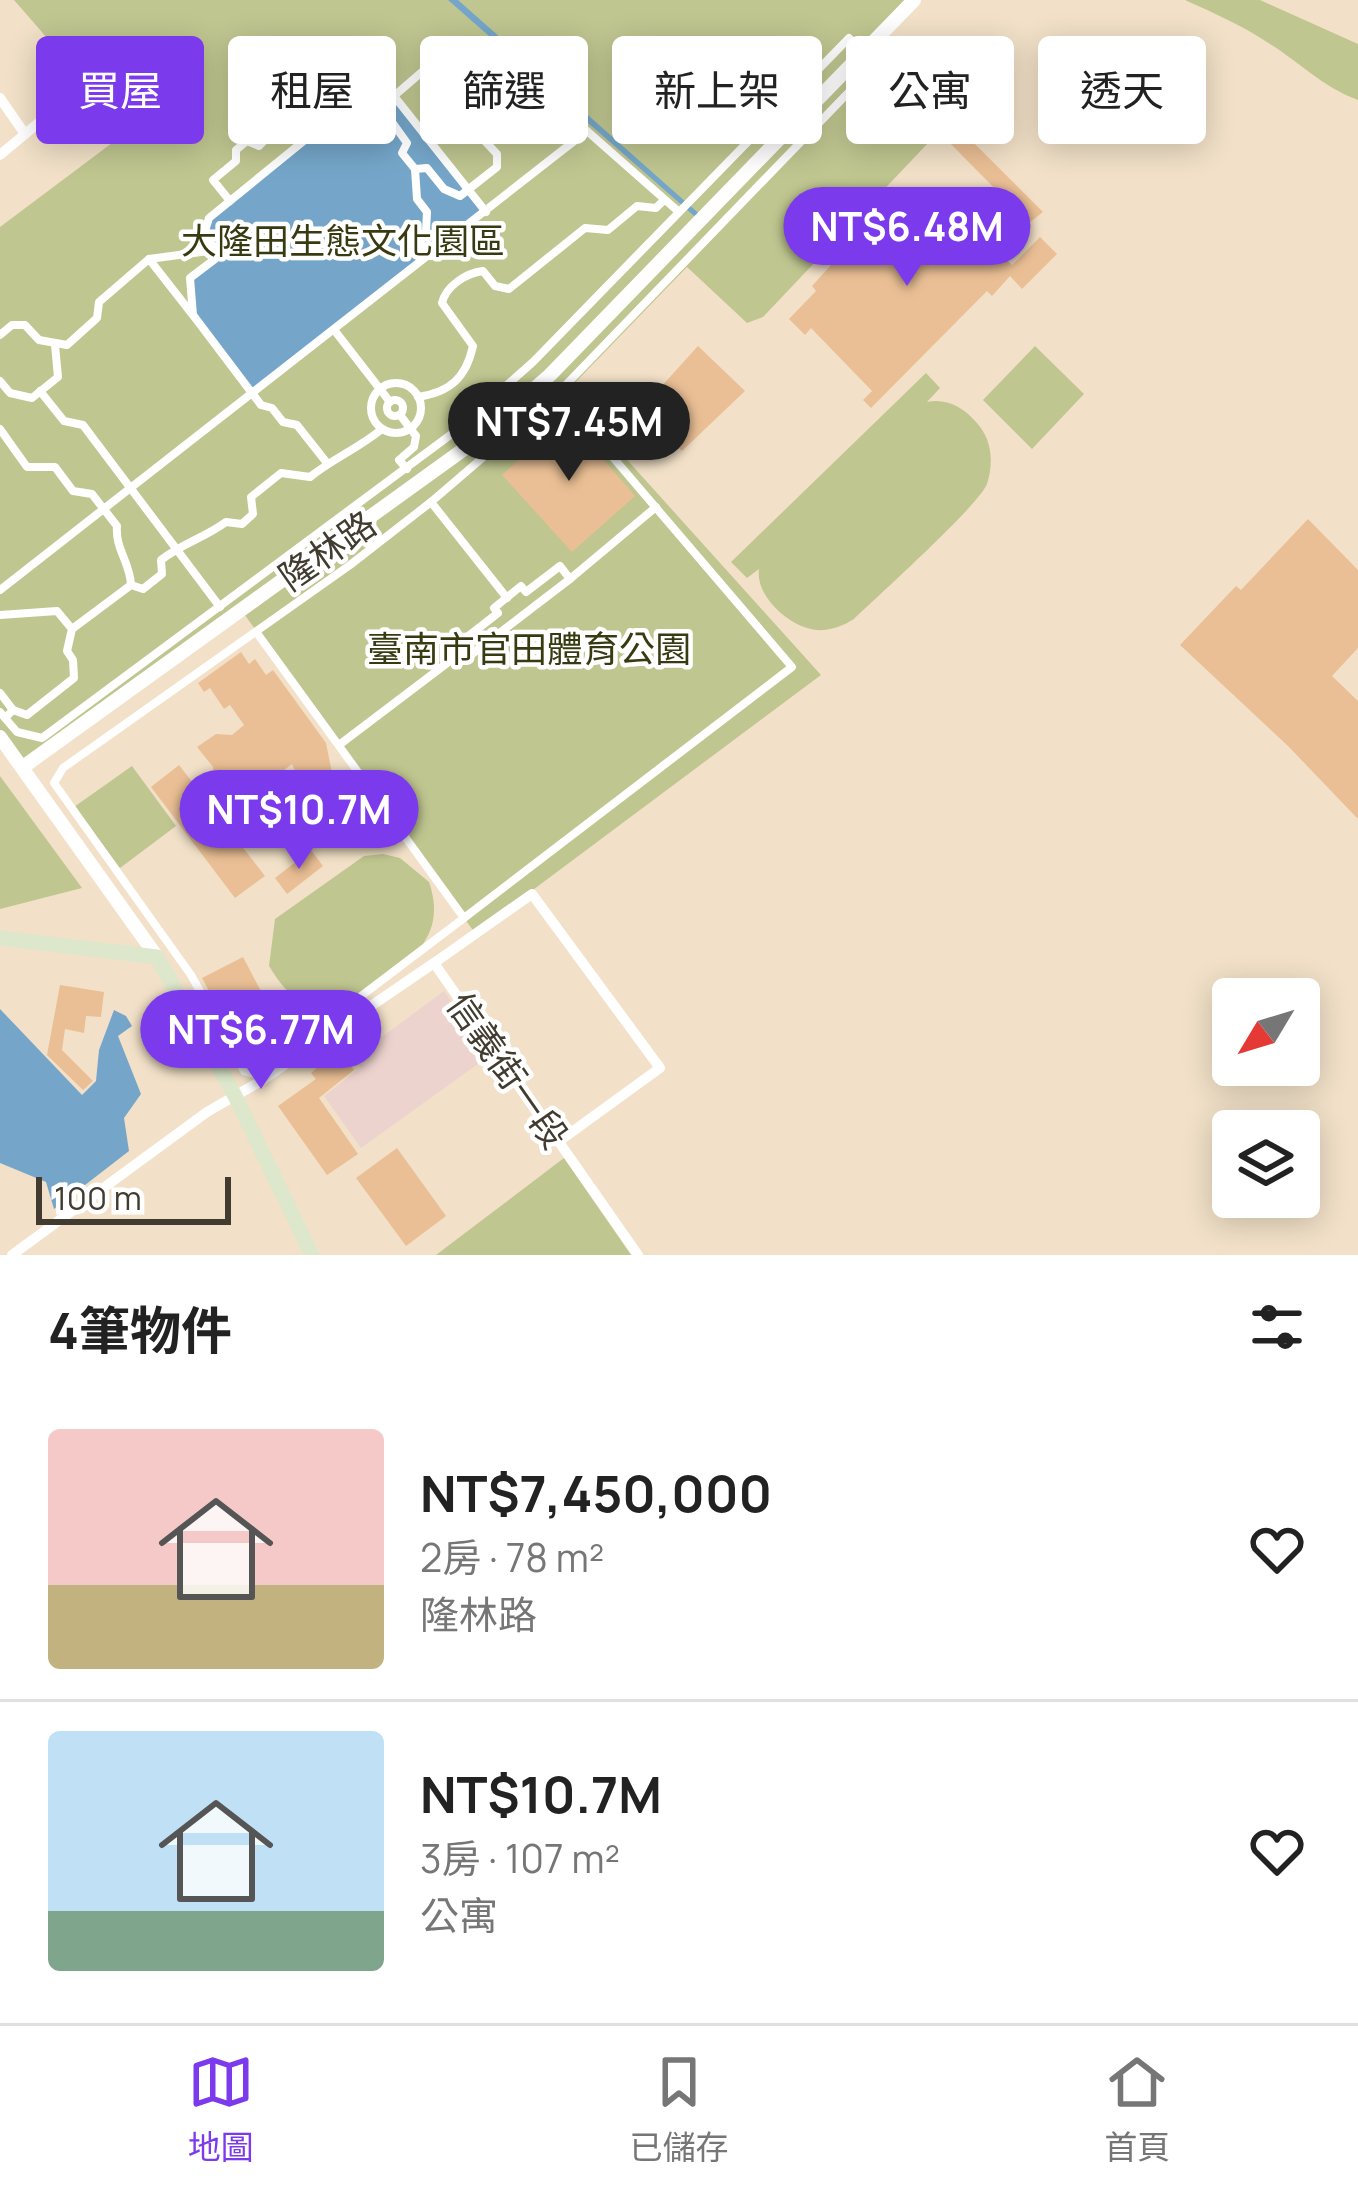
<!DOCTYPE html>
<html lang="zh-TW">
<meta charset="utf-8">
<style>
body{margin:0;font-family:Manrope,"Noto Sans TC",sans-serif;background:#f2f2f2;color:#222;height:100vh;display:flex;flex-direction:column;font-size:45px;white-space:nowrap}
*{box-sizing:border-box;margin:0}
p{font-size:39px;color:#767676}
.icon{flex:none;width:66px;height:66px;fill:none;stroke:currentColor;stroke-width:2;stroke-linecap:round;stroke-linejoin:round}
.map{position:relative;height:1255px;overflow:hidden}
.details{display:flex;flex-direction:column;background:#fff;flex:1}
.details>*{flex:none}
.top-card{position:absolute;left:36px;top:36px;width:1287px;height:108px;display:flex;gap:24px}
.needle{width:78px;rotate:232deg}
.fabs{position:absolute;left:1212px;top:978px;display:grid;gap:24px}
.fabs a{display:grid;place-items:center;width:108px;height:108px;border-radius:12px;background:#fff;box-shadow:0 6px 30px #0003;font-size:60px}
.scale{position:absolute;left:36px;bottom:30px;width:195px;box-sizing:border-box;padding-left:12px;border:6px solid #413b30;border-top:0;font-size:33px;line-height:42px;white-space:nowrap;color:#413b30;-webkit-text-stroke:9px #fff;paint-order:stroke}
.price{position:absolute;translate:-50% -102px;padding:0 27px;border-radius:42px;background:#7c3aed;color:#fff;font-size:39px;line-height:78px;filter:drop-shadow(0 3px 6px #0008)}
.price::after{content:'';position:absolute;left:50%;top:72px;width:36px;height:27px;margin-left:-18px;background:inherit;clip-path:polygon(0 0,100% 0,50% 100%)}
.price.current{background:#222;color:#fff}
ul{padding:0;list-style:none}
li{display:flex;align-items:center;gap:36px;height:300px;padding:0 48px}
li+li{border-top:3px solid #e0e0e0}
li span{display:grid;place-items:center;flex:none;width:336px;height:240px;border-radius:12px;color:#555}
li>.icon{margin-inline-start:auto}
span .icon{width:144px;height:144px;fill:#fffc;stroke-width:1}
li b{font-size:51px}
h2{display:flex;justify-content:space-between;align-items:center;height:144px;padding:0 48px;font-size:51px}
.tag{padding:0 42px;border-radius:12px;background:#fff;box-shadow:0 6px 30px #0003;font-size:42px;line-height:108px}
.tag.current{background:#7c3aed;color:#fff}
.menu{display:flex;justify-content:space-around;align-items:center;height:168px;border-top:3px solid #e0e0e0;background:#fff;font-size:33px;color:#767676}
.menu a{display:grid;justify-items:center;gap:6px}
.menu .current{color:#7c3aed}
.map>svg:first-child{display:block}
.industrial{fill:#edd3ce}
.green{fill:#c0c690}
.water{fill:#75a6c9}
.building{fill:#eabf95;fill-rule:evenodd}
.lines{fill:none;stroke-linecap:round;stroke-linejoin:round}
.pedestrian{stroke:#fff;stroke-width:8}
.minor{stroke:#fff;stroke-width:10}
.tertiary{stroke:#fff;stroke-width:14}
.secondary{stroke:#dce7cb;stroke-width:15}
.labels{text-anchor:middle;dominant-baseline:central;stroke-width:9;stroke-linejoin:round;paint-order:stroke}
.park-label{font-size:36px;fill:#383b11;stroke:#fff}
.street-label{font-size:36px;fill:#413b30;stroke:#fff}
</style>
<div class="map">
<svg width="1358" height="1255" viewBox="0 0 1358 1255">
<rect width="100%" height="100%" fill="#f2e1c8"/>
<polygon class="industrial" points="444,991 489,1056 361,1148 324,1096 360,1068 356,1056"/>
<g class="green">
<polygon points="14,0 910,0 877,39 938,102 925,112 918,128 930,141 763,317 747,323 687,267 566,392 821,675 475,933 244,614 23,767 0,737 0,227 128,131"/>
<path d="M1185 0H1260L1358 44V100C1321 86 1302 64 1270 44 1243 26 1214 13 1185 0Z"/>
<polygon points="1035,346 1084,394 1032,449 983,400"/>
<path d="M926 373 940 388 927 402C946 398 963 407 976 422 992 439 994 462 987 484 979 505 878 596 854 619 843 626 830 631 816 630 789 627 755 596 759 569L747 578 731 562Z"/>
<polygon points="132,766 176,826 120,868 74,807"/>
<polygon points="0,776 82,888 0,909"/>
<path d="M383 854 400 858 429 882C453 951 386 975 338 1007 306 1017 285 992 269 966L275 919 364 856Z"/>
<polygon points="273,1014 296,1043 257,1075 230,1041"/>
<polygon points="564,1158 631,1255 436,1255"/>
</g>
<g class="water">
<polygon points="448,0 458,0 704,218 701,222"/>
<polygon points="364,92 394,96 486,212 253,394 191,318 190,278 215,258 204,234 209,218"/>
<polygon points="0,1009 82,1095 96,1081 99,1050 114,1010 126,1016 132,1026 118,1036 141,1094 124,1118 129,1151 54,1209 46,1182 0,1163"/>
</g>
<g class="building">
<polygon points="948,117 1043,212 1029,223 936,129"/>
<polygon points="925,191 932,199 937,195 1012,265 1040,237 1057,254 1022,289 1010,276 992,296 987,291 871,408 863,400 872,391 811,328 805,335 789,319 816,291 812,286 862,231 865,234 905,193 914,202"/>
<polygon points="698,346 745,391 682,451 641,409"/>
<polygon points="566,416 635,496 572,552 502,475"/>
<polygon points="1308,519 1358,570 1358,648 1332,676 1358,701 1358,819 1288,746 1180,645 1236,586 1241,590"/>
<path d="M241 652 249 664 255 659 266 675 273 670 326 743 339 808 317 812 276 842 231 783 213 778V767L197 747 216 734 232 735 244 725 230 705 224 709 210 688 204 692 198 683ZM292 764 305 793 287 807 269 782Z"/>
<polygon points="179,765 265,876 235,898 151,787"/>
<polygon points="311,850 323,866 287,894 275,878"/>
<polygon points="243,957 273,1014 235,1038 202,978"/>
<polygon points="60,985 104,992 101,1017 86,1016 84,1033 65,1029 62,1050 93,1081 83,1090 47,1055"/>
<polygon points="338,1051 354,1070 319,1098 358,1154 327,1175 278,1106 316,1079 311,1073"/>
<polygon points="397,1148 446,1216 406,1246 356,1178"/>
</g>
<g class="lines">
<g class="pedestrian">
<polyline points="436,60 489,124 482,138 497,154 497,167 460,196 444,189 427,168 415,169 402,153 407,143 387,115 394,96 445,52 468,56 485,75 516,67 587,131"/>
<polyline points="415,169 417,199 427,212 426,232 418,239 431,256"/>
<polyline points="230,201 213,180 236,161 236,150 247,141 259,146 306,98 322,98 336,115"/>
<polyline points="149,259 192,314"/>
<polyline points="335,331 390,402"/>
<polyline points="0,335 12,325 25,325 39,340 67,345 97,318 99,302 149,259 216,250"/>
<polyline points="0,381 10,393 32,398 58,377 55,345"/>
<circle cx="396" cy="408" r="25"/>
<polyline points="40,391 64,421 83,425 220,607"/>
<path d="M418 397C450 392 466 378 473 346L442 303C446 286 466 273 483 271L495 286 509 289 585 228 608 230 637 206 656 208 664 200"/>
<circle cx="395" cy="408" r="8"/>
<polyline points="400,415 416,436 414,447 399,460 407,469"/>
<path d="M0 429 27 467H55L73 491 92 494 117 526C115 549 130 562 131 585"/>
<polyline points="327,463 297,425 283,422 272,408 261,405 193,315 190,278 215,259 216,250 204,234 209,218 364,92 394,96 486,212"/>
<polyline points="431,502 507,598"/>
<polyline points="0,590 587,131 679,212"/>
<polyline points="0,615 57,611 72,629"/>
<polyline points="257,633 464,918 257,1075 244,1071 191,975 54,783 63,768 350,565 431,502 558,393 792,667 464,918"/>
<polyline points="467,648 472,654 570,579"/>
<path d="M0 693 13 710 27 715 74 678 73 660 67 651 72 629 131 585 143 589 162 574 161 560C183 543 204 538 226 522L242 524 253 514 251 497 281 473 310 477C334 458 359 448 382 429"/>
<polyline points="0,712 5,718 13,710"/>
<polyline points="5,718 17,732 42,738 453,433 533,362 849,38 875,65 558,393"/>
<polyline points="339,745 467,648 462,641 498,613 494,608 521,586 526,592 560,566 570,579 656,507"/>
</g>
<g class="minor">
<polyline points="0,98 25,134"/>
<polyline points="0,155 79,89"/>
<polyline points="434,963 532,894 660,1068 558,1142"/>
<polyline points="12,1255 207,1112 261,1081 434,963 638,1255"/>
</g>
<g class="tertiary">
<polyline points="0,737 157,957"/>
<polyline points="23,767 467,447 550,375 914,0"/>
</g>
<polyline class="secondary" points="0,938 157,957 235,1096 312,1255"/>
</g>
<g class="labels">
<g class="park-label">
<text x="343" y="240">大隆田生態文化園區</text>
<text x="529" y="648">臺南市官田體育公園</text>
</g>
<g class="street-label">
<text transform="translate(327 550) rotate(-35)">隆林路</text>
<text transform="translate(508 1070) rotate(55)">信義街一段</text>
</g>
</g>
</svg>
<div class="fabs">
<a><svg class="needle" viewBox="-14 -14 28 28"><path d="M0-13l5 13h-10z" fill="#e53935"/><path d="M0 13l5-13h-10z" fill="#767676"/></svg></a>
<a><svg class="icon" aria-label="layers" viewBox="0 0 24 24"><path d="M12 4l9 5-9 5-9-5zM3 14l9 5 9-5"/></svg></a>
</div>
<div class="scale">100 m</div>
<b class="price" style="left:907px;top:289px">NT$6.48M</b>
<b class="price current" style="left:569px;top:484px">NT$7.45M</b>
<b class="price" style="left:299px;top:872px">NT$10.7M</b>
<b class="price" style="left:261px;top:1092px">NT$6.77M</b>
<div class="top-card">
<a class="tag current">買屋</a>
<a class="tag">租屋</a>
<a class="tag">篩選</a>
<a class="tag">新上架</a>
<a class="tag">公寓</a>
<a class="tag">透天</a>
</div>
</div>
<section class="details">
<h2>4筆物件<svg class="icon" aria-label="filters" viewBox="0 0 24 24"><path d="M4 7h16M4 17h16"/><circle cx="9" cy="7" r="2"/><circle cx="15" cy="17" r="2"/></svg></h2>
<ul>
<li><span style="background:linear-gradient(#f6c9c9 65%,#c2b280 0)"><svg class="icon" aria-label="home" viewBox="0 0 24 24"><path d="M3 11l9-7 9 7M6 9v11h12V9"/></svg></span><div><b>NT$7,450,000</b><p>2房 · 78 m²</p><p>隆林路</p></div><svg class="icon" aria-label="heart" viewBox="0 0 24 24"><path d="M12 20l-8-8c-3-5 5-10 8-4 3-6 11-1 8 4z"/></svg></li>
<li><span style="background:linear-gradient(#bfe0f5 75%,#7fa58c 0)"><svg class="icon" aria-label="home" viewBox="0 0 24 24"><path d="M3 11l9-7 9 7M6 9v11h12V9"/></svg></span><div><b>NT$10.7M</b><p>3房 · 107 m²</p><p>公寓</p></div><svg class="icon" aria-label="heart" viewBox="0 0 24 24"><path d="M12 20l-8-8c-3-5 5-10 8-4 3-6 11-1 8 4z"/></svg></li>
</ul>
</section>
<nav class="menu">
<a class="current"><svg class="icon" aria-label="map" viewBox="0 0 24 24"><path d="M3 6l6-2 6 2 6-2v14l-6 2-6-2-6 2zM9 4v14M15 6v14"/></svg>地圖</a>
<a><svg class="icon" aria-label="saved" viewBox="0 0 24 24"><path d="M7 4h10v16l-5-4-5 4z"/></svg>已儲存</a>
<a><svg class="icon" aria-label="home" viewBox="0 0 24 24"><path d="M3 11l9-7 9 7M6 9v11h12V9"/></svg>首頁</a>
</nav>
